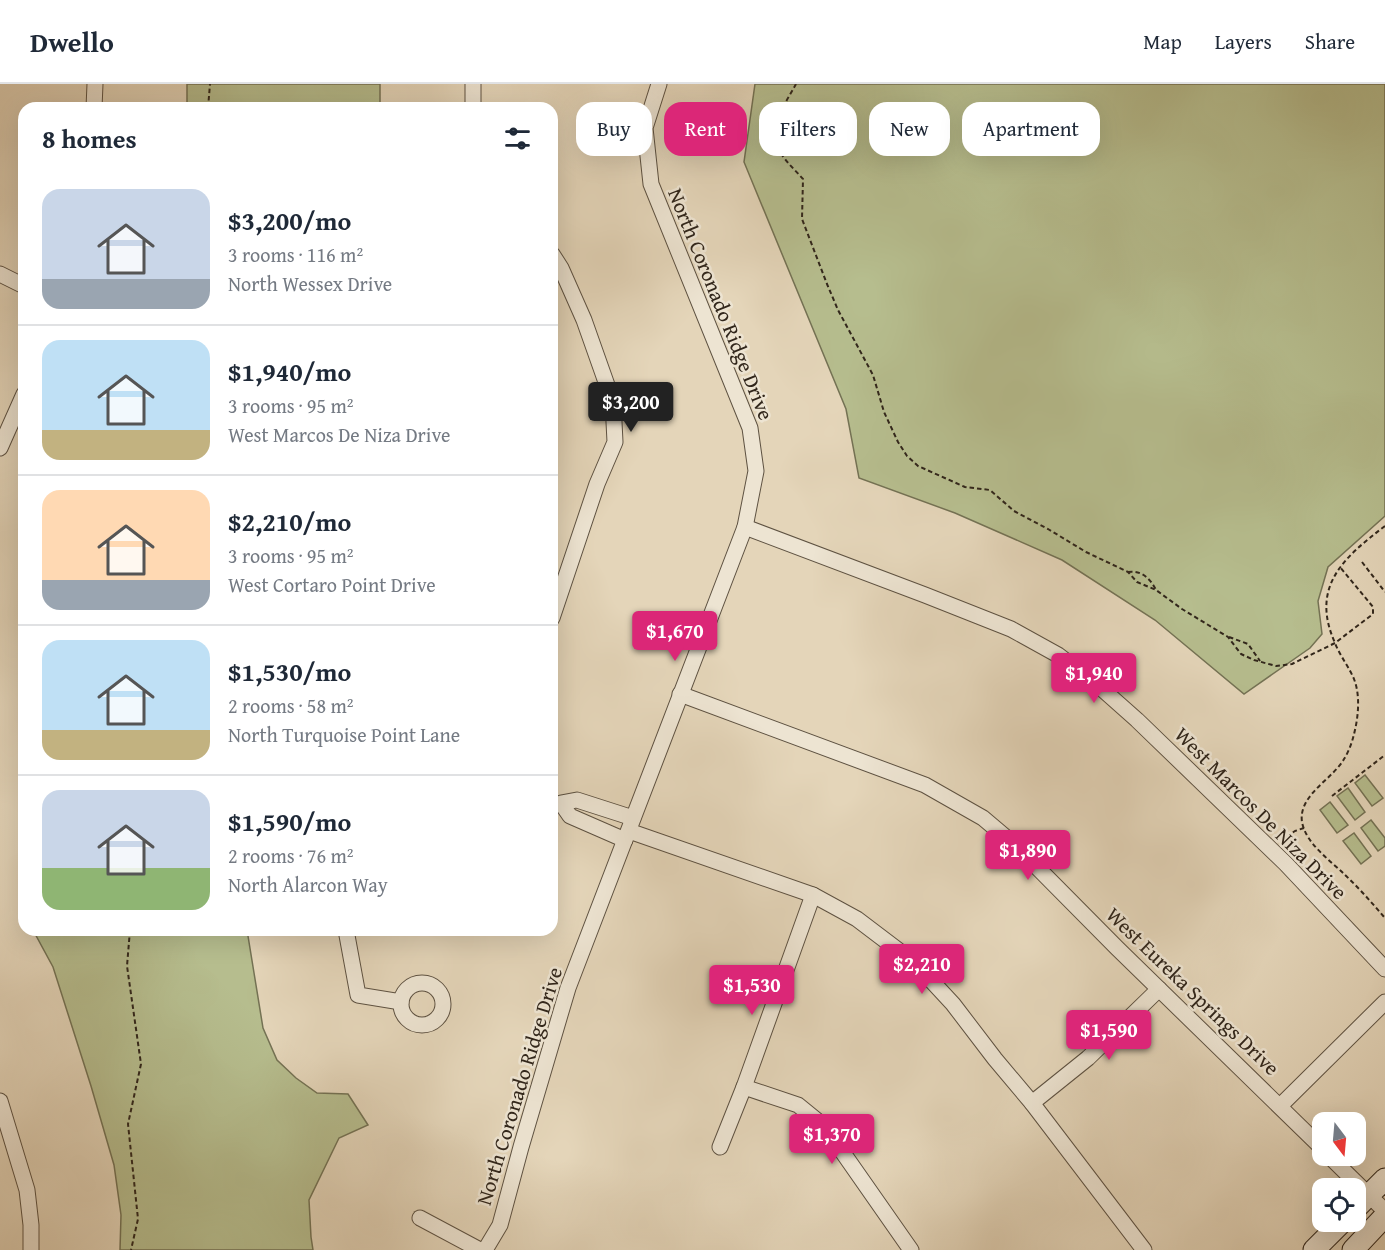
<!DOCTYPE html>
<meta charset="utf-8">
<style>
body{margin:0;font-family:"Gentium Book Plus",serif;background:#f6f6f7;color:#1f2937;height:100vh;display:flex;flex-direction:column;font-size:22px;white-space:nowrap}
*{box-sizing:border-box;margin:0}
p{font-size:20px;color:#747a83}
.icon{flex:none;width:33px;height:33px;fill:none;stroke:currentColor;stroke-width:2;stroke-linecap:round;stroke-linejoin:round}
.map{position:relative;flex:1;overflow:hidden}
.drawer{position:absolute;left:18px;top:18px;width:540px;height:834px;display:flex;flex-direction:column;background:#fff;border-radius:18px;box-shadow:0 6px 24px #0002}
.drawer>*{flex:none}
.banner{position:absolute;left:576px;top:18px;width:570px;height:54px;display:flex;gap:12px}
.needle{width:39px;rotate:164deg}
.controls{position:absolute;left:1312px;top:1028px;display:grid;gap:12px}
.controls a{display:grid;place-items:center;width:54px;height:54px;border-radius:12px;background:#fff;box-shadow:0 6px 24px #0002;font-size:30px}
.price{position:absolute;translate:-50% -51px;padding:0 14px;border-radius:6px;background:#db2777;color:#fff;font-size:20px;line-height:39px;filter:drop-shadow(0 2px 3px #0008)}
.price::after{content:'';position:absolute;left:50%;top:36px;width:18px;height:14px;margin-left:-9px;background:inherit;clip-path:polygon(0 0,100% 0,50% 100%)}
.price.current{background:#222;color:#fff}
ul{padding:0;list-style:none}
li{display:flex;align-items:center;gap:18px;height:150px;padding:0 24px}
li+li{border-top:2px solid #e0e1e3}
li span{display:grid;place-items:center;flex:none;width:168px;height:120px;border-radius:18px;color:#555}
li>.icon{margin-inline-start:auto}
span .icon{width:72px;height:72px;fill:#fffc;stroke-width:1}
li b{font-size:26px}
h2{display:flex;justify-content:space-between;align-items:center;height:72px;padding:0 24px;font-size:26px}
.pill{padding:0 21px;border-radius:18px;background:#fff;box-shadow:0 6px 24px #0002;font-size:21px;line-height:54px}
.pill.current{background:#db2777;color:#fff}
header{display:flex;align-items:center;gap:36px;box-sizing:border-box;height:84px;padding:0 30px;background:#fff;border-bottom:2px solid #e0e1e3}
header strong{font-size:28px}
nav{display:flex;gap:33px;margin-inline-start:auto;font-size:21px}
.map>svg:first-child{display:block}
.green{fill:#b6bd8e;stroke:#747254;stroke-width:1.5}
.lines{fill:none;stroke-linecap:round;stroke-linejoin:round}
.street-casing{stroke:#5e5242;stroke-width:17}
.secondary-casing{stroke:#31261b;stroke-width:23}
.path{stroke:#31261b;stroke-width:2;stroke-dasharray:4.5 3;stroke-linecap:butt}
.street{stroke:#ede4d2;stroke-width:15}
.secondary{stroke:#ede4d2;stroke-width:21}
.labels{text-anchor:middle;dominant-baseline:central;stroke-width:5;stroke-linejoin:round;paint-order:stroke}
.street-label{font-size:21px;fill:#31261b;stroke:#ede4d2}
</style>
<header>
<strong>Dwello</strong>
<nav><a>Map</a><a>Layers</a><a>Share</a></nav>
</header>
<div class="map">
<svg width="1385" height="1166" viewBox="0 0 1385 1166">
<rect width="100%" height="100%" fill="#e4d5b9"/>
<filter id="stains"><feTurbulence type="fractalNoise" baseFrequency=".00333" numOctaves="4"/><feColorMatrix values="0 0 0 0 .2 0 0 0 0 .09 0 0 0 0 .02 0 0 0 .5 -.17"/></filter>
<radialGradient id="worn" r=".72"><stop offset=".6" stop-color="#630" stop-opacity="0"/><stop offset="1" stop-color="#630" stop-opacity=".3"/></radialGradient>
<g class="green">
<rect x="187" y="0" width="193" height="24"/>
<polygon points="755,0 1385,0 1385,432 1328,483 1318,517 1322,550 1310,564 1244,610 1155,536 1062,476 955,429 859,394 846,325 744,78"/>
<polygon points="1365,691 1383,714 1372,722 1355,699"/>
<polygon points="1348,704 1365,728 1355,736 1337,712"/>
<polygon points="1330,718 1348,741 1337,749 1320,726"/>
<polygon points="1371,736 1385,754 1385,762 1378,767 1361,744"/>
<polygon points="1354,749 1371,772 1361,780 1343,757"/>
<polygon points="33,846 247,846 263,944 277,976 296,994 317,1009 348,1010 368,1041 339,1054 309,1116 311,1153 313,1166 120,1166 121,1131 114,1081 91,1002 53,883"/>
</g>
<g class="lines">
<g class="street-casing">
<g id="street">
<polyline points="94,24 95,0"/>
<polyline points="473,24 473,0"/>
<polyline points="552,170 561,184 584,236 613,318 615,358 597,400 552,534"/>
<polyline points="0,190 24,202"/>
<polyline points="0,364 24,310"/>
<polyline points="745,443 925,511 1011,545 1058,571 1101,604 1137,636 1286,780 1385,885"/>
<polyline points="680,610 925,701 983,734 1015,761 1117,864 1323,1065"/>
<polyline points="629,747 813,811 857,835 915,879 953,920 995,975 1032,1019 1144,1166"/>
<polyline points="625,756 570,732 561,719 577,716 633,734"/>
<polyline points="346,846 358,911 401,918"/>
<circle cx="422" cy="920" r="21"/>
<polyline points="744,1003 798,1021 825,1043 911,1166"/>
<polyline points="0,1017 27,1106 31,1141 31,1166"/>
<polyline points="1032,1019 1088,974 1159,905"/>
<polyline points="1280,1022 1385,918"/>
<polyline points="720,1063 744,1003 813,811"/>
<polyline points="1328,1071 1385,1127"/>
<polyline points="420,1134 480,1166"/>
<polyline points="485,1166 500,1141 521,1063 568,904 745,443 756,387 750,344 651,100 645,44 659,0"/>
</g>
</g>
<g class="secondary-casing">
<g id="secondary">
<polyline points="1356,1124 1385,1095"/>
<polyline points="1314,1166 1343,1137"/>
<polyline points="1353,1166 1385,1132"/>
</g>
</g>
<g class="path">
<path d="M796 0C786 18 767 45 779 66 785 77 795 86 803 95L802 135 827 200 838 226 873 291 884 328 898 358 907 372 918 382 965 403 990 406 1014 427 1048 445 1086 468 1128 488 1137 498 1156 506 1182 525 1228 553 1241 570 1254 576 1276 582 1292 580 1335 559 1373 530V523L1340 483"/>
<polyline points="208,24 210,0"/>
<path d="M1385 442C1343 474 1310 503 1335 559 1340 572 1349 583 1354 595 1361 613 1358 636 1353 654 1351 661 1348 669 1344 675 1333 695 1298 711 1302 738 1306 760 1330 776 1345 791 1359 804 1372 819 1385 834"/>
<polyline points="1362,478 1385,508"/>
<path d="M1128 488C1141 486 1150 494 1156 506"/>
<polyline points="1229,553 1248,560 1260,577"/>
<polyline points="1332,712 1385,671"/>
<polyline points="1280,756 1295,747 1304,744"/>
<polyline points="130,846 127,882 141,980 128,1040 138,1135 131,1166"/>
</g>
<use href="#street" class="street"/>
<use href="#secondary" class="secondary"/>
</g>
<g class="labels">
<g class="street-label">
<text transform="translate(721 220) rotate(68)">North Coronado Ridge Drive</text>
<text transform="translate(1261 729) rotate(45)">West Marcos De Niza Drive</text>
<text transform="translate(1193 907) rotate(44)">West Eureka Springs Drive</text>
<text transform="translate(519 1002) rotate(-73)">North Coronado Ridge Drive</text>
</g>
</g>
<rect width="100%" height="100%" filter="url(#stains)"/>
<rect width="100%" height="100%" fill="url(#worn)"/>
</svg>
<div class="controls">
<a><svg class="needle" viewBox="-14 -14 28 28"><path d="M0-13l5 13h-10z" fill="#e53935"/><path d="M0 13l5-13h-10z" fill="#747a83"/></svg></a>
<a><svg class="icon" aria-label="locate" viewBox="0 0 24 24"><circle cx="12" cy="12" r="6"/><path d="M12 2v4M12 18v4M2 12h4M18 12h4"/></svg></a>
</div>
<b class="price current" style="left:631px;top:349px">$3,200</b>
<b class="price" style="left:675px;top:578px">$1,670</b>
<b class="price" style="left:1094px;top:620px">$1,940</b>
<b class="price" style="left:1028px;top:797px">$1,890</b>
<b class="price" style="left:922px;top:911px">$2,210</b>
<b class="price" style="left:752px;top:932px">$1,530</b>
<b class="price" style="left:1109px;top:977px">$1,590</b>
<b class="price" style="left:832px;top:1081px">$1,370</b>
<div class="banner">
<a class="pill">Buy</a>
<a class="pill current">Rent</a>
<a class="pill">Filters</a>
<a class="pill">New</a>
<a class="pill">Apartment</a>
</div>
<section class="drawer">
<h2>8 homes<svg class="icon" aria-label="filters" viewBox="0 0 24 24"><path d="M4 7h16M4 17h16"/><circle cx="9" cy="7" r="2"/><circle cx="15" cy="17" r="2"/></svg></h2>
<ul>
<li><span style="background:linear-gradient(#c9d6e8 75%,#9aa5b1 0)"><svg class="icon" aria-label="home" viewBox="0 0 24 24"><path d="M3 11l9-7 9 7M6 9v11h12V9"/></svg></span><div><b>$3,200/mo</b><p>3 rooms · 116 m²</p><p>North Wessex Drive</p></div></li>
<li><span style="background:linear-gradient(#bfe0f5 75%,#c2b280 0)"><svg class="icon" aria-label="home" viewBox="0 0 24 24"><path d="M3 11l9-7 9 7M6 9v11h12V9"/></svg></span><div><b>$1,940/mo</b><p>3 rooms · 95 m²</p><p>West Marcos De Niza Drive</p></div></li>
<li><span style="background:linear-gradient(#ffd9b3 75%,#9aa5b1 0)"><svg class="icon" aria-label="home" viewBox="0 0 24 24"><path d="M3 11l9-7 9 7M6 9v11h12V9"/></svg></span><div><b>$2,210/mo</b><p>3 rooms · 95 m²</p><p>West Cortaro Point Drive</p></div></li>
<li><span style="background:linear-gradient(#bfe0f5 75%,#c2b280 0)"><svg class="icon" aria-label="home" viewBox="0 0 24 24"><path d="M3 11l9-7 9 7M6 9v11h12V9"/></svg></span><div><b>$1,530/mo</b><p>2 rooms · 58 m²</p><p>North Turquoise Point Lane</p></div></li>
<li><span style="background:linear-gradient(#c9d6e8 65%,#8fb573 0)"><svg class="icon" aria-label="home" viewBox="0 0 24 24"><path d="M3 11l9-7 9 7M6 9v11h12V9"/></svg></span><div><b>$1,590/mo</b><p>2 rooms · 76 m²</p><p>North Alarcon Way</p></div></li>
</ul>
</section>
</div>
